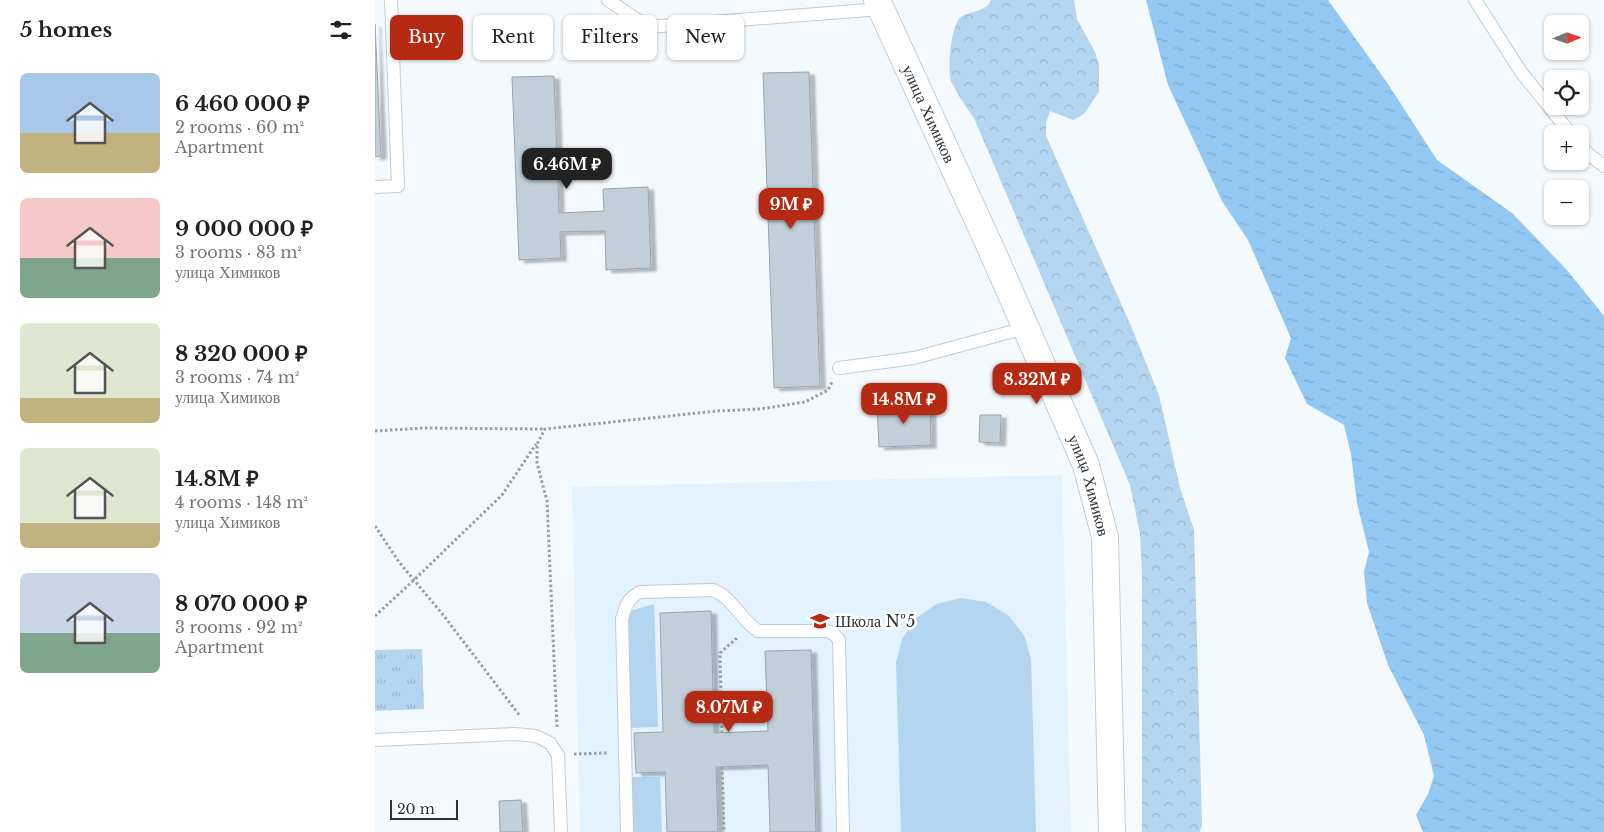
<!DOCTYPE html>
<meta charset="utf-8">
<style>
body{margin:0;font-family:"Libre Baskerville",serif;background:#f2f2f2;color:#222;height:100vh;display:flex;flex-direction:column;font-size:19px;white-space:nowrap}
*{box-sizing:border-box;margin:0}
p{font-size:16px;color:#767676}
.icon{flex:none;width:28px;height:28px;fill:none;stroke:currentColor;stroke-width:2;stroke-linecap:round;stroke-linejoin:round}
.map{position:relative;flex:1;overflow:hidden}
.panel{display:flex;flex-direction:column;background:#fff;width:375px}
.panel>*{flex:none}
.guide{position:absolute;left:15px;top:15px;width:475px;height:45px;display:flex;gap:10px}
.needle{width:32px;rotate:88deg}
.fabs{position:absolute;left:1169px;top:15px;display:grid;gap:10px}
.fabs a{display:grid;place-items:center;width:45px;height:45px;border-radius:8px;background:#fff;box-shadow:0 1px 4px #0004;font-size:25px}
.scale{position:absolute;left:15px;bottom:12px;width:68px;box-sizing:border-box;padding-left:5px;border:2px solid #2d3236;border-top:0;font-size:14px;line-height:18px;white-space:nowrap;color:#2d3236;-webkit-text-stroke:4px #fff;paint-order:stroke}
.price{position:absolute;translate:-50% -42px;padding:0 11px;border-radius:10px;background:#b62a13;color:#fff;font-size:16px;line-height:32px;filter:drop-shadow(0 1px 2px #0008)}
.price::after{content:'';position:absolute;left:50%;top:30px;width:15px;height:11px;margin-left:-8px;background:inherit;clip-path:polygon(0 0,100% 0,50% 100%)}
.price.current{background:#222;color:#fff}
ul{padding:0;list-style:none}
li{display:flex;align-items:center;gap:15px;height:125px;padding:0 20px}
li span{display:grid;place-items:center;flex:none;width:140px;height:100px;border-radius:8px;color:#555}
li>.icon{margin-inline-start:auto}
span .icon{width:60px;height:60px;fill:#fffc;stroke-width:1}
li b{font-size:21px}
h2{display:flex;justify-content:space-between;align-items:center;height:60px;padding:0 20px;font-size:21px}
.tag{padding:0 18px;border-radius:8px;background:#fff;box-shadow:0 1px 4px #0004;font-size:18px;line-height:45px}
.tag.current{background:#b62a13;color:#fff}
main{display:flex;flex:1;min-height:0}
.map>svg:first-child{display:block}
.built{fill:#e2f2fe}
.grass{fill:#b3d5ef}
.forest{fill:url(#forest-crowns)}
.park{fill:url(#park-tufts)}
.water{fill:url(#water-ripples)}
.building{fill:#c2cfd8;stroke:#9aa5af;filter:url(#shadow)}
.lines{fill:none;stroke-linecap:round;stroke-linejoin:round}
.service-casing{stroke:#c0cdd6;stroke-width:14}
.minor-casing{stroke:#c0cdd6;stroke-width:28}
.path{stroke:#9a9fa3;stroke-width:3;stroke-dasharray:2.5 2.5;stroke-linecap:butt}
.service{stroke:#fff;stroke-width:12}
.minor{stroke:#fff;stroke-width:26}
.labels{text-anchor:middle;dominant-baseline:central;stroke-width:5;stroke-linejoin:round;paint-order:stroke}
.street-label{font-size:16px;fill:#2d3236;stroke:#fff}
.poi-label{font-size:16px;fill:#2d3236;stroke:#fff;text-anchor:start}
</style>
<main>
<section class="panel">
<h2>5 homes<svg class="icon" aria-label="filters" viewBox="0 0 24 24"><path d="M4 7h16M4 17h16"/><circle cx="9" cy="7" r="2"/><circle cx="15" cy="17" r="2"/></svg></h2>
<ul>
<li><span style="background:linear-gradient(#a9c7e8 60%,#c2b280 0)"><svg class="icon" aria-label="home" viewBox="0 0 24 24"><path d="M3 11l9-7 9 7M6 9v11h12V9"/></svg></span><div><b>6 460 000 ₽</b><p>2 rooms · 60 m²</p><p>Apartment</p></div></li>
<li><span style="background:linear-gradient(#f6c9c9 60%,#7fa58c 0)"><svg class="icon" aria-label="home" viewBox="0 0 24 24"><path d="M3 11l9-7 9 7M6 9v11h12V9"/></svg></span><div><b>9 000 000 ₽</b><p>3 rooms · 83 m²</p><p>улица Химиков</p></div></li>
<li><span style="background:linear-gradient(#dfe7d0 75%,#c2b280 0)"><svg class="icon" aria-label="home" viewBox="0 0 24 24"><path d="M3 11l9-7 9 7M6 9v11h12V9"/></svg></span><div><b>8 320 000 ₽</b><p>3 rooms · 74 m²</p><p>улица Химиков</p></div></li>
<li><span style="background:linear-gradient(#dfe7d0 75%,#c2b280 0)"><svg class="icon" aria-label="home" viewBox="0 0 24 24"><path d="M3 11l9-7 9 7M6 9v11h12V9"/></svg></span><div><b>14.8M ₽</b><p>4 rooms · 148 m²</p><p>улица Химиков</p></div></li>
<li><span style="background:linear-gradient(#c9d6e8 60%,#7fa58c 0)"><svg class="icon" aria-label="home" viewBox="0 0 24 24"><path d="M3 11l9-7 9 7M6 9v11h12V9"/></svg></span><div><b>8 070 000 ₽</b><p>3 rooms · 92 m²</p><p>Apartment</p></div></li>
</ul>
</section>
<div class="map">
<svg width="1229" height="832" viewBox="0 0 1229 832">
<defs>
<pattern id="forest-crowns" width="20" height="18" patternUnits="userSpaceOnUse" patternTransform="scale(1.25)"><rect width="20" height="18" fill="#b3d5ef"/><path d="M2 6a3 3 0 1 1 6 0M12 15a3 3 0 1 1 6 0" fill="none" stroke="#9ab7ce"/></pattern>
<pattern id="park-tufts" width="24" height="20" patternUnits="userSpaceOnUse" patternTransform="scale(1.25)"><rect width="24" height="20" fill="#b3d5ef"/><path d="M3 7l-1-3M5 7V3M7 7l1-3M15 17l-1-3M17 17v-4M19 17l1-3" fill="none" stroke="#9ab7ce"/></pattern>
<pattern id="water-ripples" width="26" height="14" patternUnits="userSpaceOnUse" patternTransform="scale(1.25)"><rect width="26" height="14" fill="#92c8f2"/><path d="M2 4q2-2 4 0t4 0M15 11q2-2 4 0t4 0" fill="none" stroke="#7eacd0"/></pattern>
<filter id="shadow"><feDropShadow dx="5.5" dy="3" stdDeviation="1" flood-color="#0004"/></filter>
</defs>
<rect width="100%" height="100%" fill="#f4f9fd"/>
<polygon class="built" points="687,475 696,832 205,832 197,487"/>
<g class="grass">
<polygon points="586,598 611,602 633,615 649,635 656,659 661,832 526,832 521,663 527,639 541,618 562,604"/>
<polygon points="279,604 283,727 254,728 250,622 258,610"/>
<polygon points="255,777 285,777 287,832 257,832"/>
</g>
<path class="forest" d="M616 0H699L702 19 720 52 724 65V92L709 114 698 120 675 111 671 123V136L756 326 784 395 805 488 819 530 827 824 825 832H767V573L765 534 755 485 599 118C592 108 580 91 576 81 572 69 576 24 586 17 594 11 612 12 616 0Z"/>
<polygon class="park" points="47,649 49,709 0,711 0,650"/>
<polygon class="water" points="771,0 953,0 1013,84 1062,160 1137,213 1191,269 1229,316 1229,832 1048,832 1041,815 1053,794 1059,776 1049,735 1013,665 992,603 989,572 994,552 982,503 976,454 969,425 932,404 910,358 916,338 873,240 847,201 793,85"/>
<g class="building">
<polygon points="0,24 6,156 0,157"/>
<polygon points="434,72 445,386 399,388 388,73"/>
<polygon points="179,76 184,213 229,211 228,189 273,187 276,268 231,270 230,231 185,232 186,258 144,260 137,77"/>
<polygon points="555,403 556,445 504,447 502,405"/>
<polygon points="605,415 626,415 625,443 604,442"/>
<polygon points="336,611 339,733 393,731 390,651 436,650 441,832 395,832 393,765 341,767 343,832 292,832 290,772 261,773 259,733 288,732 285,613"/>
<polygon points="146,800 148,832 125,832 124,801"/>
</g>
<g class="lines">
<g class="service-casing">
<g id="service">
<polyline points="233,0 273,27 506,9"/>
<polyline points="1100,0 1146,72 1196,134"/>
<polyline points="1205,145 1211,152 1229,166"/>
<polyline points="0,187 23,186 16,0"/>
<polyline points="464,368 539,358 650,328"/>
<polyline points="0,740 140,734 161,736 175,743 183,755 186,832"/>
<path d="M252 832 247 619C251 606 252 599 265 592L338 590C357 597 366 620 383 631H452L459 634 464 640 468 832"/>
</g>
</g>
<g class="minor-casing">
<g id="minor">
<path id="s1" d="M502 0 617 251 711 465 730 537 737 832"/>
</g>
</g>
<g class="path">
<polyline points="0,431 49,428 170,429"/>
<polyline points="0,526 24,562 69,616 145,716"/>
<polyline points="0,616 39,580 127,495 161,444"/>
<polyline points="182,727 172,501 162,463 162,444 170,429 342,411 385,409 430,402 453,390 457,382"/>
<polyline points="347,733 345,653 363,637"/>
<polyline points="199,754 233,753"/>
<polyline points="347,767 349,832"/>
</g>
<use href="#service" class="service"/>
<use href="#minor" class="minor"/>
</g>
<defs>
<g id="school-bare" transform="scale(1.5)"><path d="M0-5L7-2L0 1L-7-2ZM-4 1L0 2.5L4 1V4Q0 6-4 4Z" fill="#b62a13" stroke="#fff" stroke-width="2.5" paint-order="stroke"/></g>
</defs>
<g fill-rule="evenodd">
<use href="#school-bare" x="445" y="621"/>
</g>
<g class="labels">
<g class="street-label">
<text stroke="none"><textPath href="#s1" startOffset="125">улица Химиков</textPath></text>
<text stroke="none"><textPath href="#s1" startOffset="530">улица Химиков</textPath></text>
</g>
<g class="poi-label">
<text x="460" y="621">Школа №5</text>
</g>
</g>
</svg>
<div class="fabs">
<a><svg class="needle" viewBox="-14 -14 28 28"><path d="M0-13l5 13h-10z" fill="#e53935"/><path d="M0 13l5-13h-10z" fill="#767676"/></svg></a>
<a><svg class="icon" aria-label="locate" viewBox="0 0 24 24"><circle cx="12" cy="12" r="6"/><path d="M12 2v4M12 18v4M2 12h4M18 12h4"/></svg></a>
<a>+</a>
<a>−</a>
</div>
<div class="scale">20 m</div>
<b class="price current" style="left:192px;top:190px">6.46M ₽</b>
<b class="price" style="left:416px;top:230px">9M ₽</b>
<b class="price" style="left:662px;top:405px">8.32M ₽</b>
<b class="price" style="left:529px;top:425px">14.8M ₽</b>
<b class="price" style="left:354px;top:733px">8.07M ₽</b>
<div class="guide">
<a class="tag current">Buy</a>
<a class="tag">Rent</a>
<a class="tag">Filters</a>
<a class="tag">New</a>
</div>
</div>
</main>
